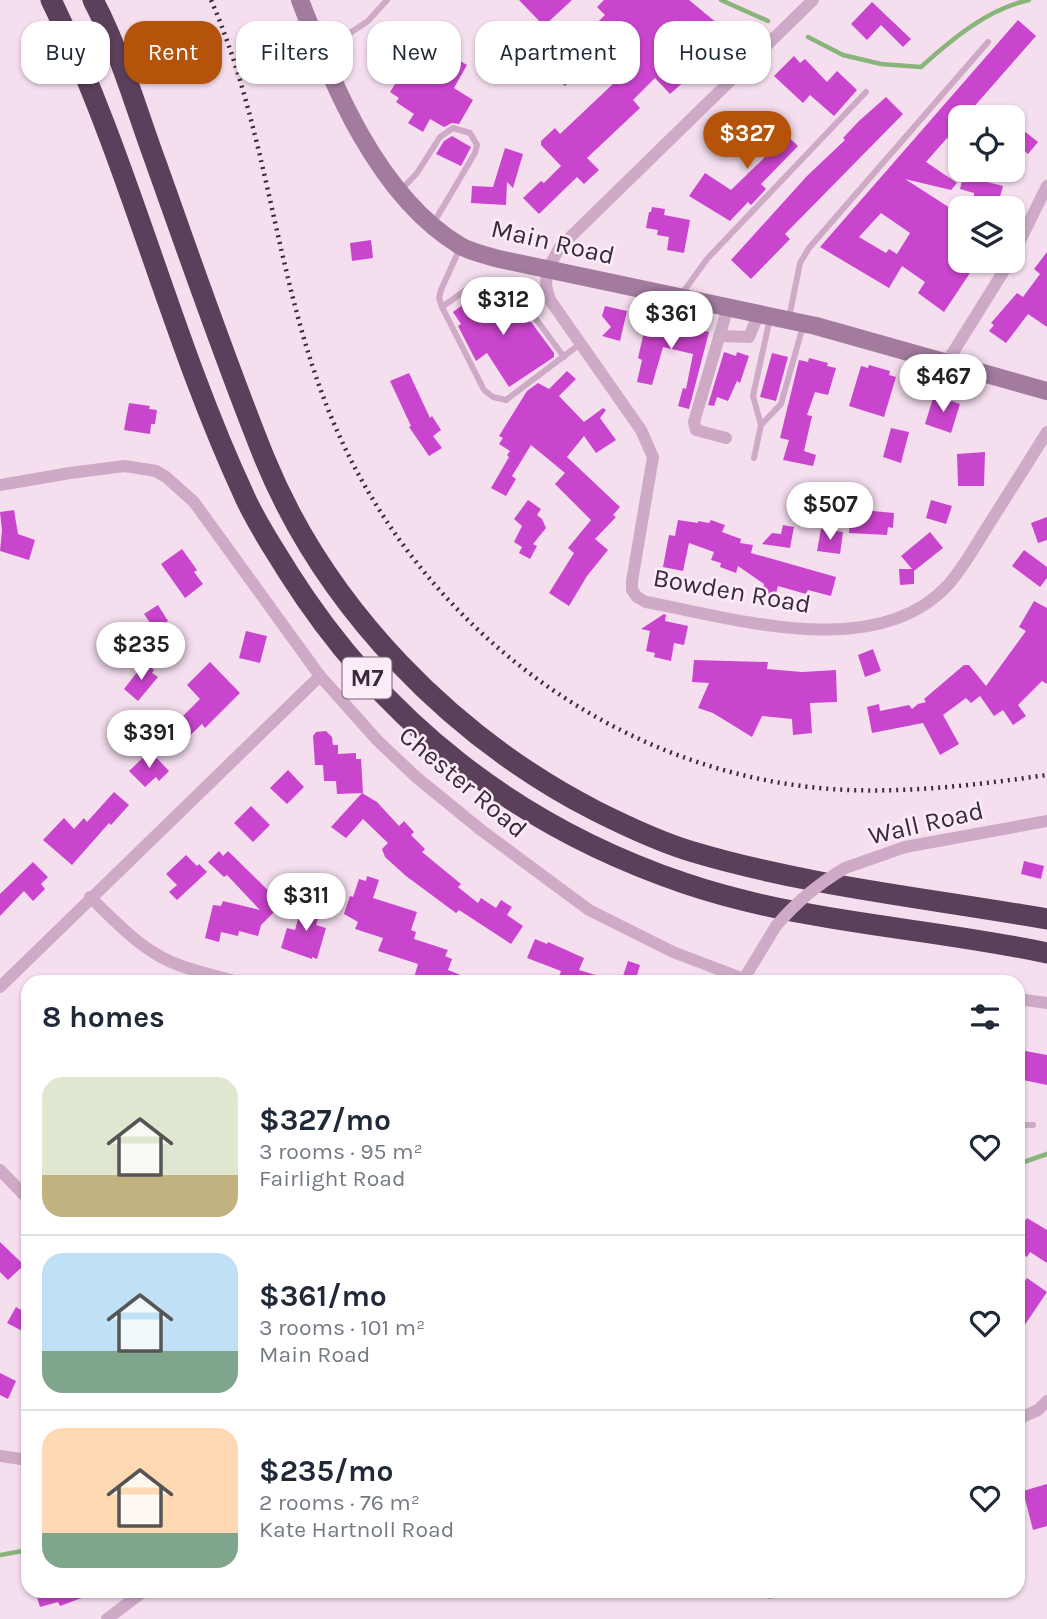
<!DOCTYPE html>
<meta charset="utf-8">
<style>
body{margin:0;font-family:Karla,sans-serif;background:#f6f6f7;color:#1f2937;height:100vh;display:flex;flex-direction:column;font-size:26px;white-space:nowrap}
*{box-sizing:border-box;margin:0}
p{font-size:23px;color:#747a83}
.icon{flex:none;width:38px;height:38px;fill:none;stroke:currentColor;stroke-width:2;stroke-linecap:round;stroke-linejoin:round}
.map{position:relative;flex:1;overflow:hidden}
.panel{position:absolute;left:21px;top:975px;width:1004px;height:623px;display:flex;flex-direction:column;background:#fff;border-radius:21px;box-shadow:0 2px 5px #0004}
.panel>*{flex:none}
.hud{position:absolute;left:21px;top:21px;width:1006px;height:63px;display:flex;gap:14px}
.tools{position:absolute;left:948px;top:105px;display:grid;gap:14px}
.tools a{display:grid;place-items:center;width:77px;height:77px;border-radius:14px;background:#fff;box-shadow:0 2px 5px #0004;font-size:35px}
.price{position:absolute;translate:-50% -60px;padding:0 16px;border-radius:24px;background:#fff;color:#222;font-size:23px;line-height:46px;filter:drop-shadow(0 2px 4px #0008)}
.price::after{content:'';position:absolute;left:50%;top:42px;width:21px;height:16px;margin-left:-10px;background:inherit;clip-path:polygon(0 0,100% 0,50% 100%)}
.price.current{background:#b45309;color:#fff}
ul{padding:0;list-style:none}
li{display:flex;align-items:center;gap:21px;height:175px;padding:0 21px}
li+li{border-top:2px solid #e0e1e3}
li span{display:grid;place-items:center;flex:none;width:196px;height:140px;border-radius:21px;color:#555}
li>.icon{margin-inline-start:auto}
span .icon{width:84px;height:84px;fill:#fffc;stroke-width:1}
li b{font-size:30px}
h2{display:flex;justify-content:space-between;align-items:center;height:84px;padding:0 21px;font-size:30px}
.pill{padding:0 24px;border-radius:21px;background:#fff;box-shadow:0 2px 5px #0004;font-size:24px;line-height:63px}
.pill.current{background:#b45309;color:#fff}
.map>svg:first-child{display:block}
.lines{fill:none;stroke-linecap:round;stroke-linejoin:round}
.stream{stroke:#89b47c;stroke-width:4.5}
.building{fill:#ca45cd;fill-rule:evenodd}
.service{stroke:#ceaac7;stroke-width:6}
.minor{stroke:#ceaac7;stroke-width:12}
.secondary{stroke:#a27b9e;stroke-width:18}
.motorway{stroke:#5c405b;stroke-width:21}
.rail{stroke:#3b2a3a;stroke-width:4.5;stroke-dasharray:2 5;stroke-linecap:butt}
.minor-bridge{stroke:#ceaac7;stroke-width:12}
.labels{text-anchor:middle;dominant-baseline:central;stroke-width:5;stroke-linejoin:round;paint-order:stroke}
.shield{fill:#fbecf7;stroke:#756473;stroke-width:2}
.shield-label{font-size:24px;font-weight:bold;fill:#3b2a3a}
.street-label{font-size:26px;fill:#3b2a3a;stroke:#fbecf7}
</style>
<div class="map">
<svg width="1047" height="1619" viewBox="0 0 1047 1619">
<rect width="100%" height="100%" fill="#f5dfef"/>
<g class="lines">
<g class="stream">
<polyline points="721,0 768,21"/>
<path d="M808 37 843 55 881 64 921 67C952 39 988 9 1029 0"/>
<polyline points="1018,1164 1047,1154"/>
<polyline points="0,1555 28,1550"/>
</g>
</g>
<g class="building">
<polygon points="519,0 572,0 544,26"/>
<polygon points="604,0 689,0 724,29 691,68 695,72 670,94 655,78 633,100 640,108 587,158 599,170 584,184 577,177 539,214 523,198 541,181 544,183 561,166 541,145 541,141 555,128 560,134 615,82 586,52 588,50 579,40 605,15 597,7"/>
<polygon points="872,2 911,39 903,47 881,25 867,40 851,24"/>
<path d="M1018 20 1036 36 965 117H961V150L947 138 926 162 957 183 951 190 905 179 961 215V232L955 241 961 245V261H978L944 312 918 293 925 282 902 266 889 288 820 247ZM881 213 910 233 897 254 889 249 886 253 859 237Z"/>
<polygon points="400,26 467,65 454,88 473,100 459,124 452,123 444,127 430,119 423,132 408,123 414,114 396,102 399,98 390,92 402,73 371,55 388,27 396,32"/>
<polygon points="553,56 574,77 565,86 554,75 550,79 540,68"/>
<polygon points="794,56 800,63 805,59 827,82 837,71 857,90 834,116 810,95 803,103 774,76"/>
<polygon points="886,97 903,114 785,234 790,239 751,279 731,260 807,176 845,140 843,138 859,121"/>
<polygon points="761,111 798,146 761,184 766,189 751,205 748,202 730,221 689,196 705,173 731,190 766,156 741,132"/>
<polygon points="1013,122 1038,142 1028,154 1022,149 1013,160"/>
<polygon points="452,136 471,147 461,166 436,154 444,141"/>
<polygon points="505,148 523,154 513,188 507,182 506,205 471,203 472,186 493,187"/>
<polygon points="963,176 1003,186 997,208 976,208 979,197 974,196 974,193 960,189"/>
<polygon points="652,207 665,209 664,215 690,220 684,253 667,250 669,237 657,235 658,230 646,228 649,212 651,212"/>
<polygon points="371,240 373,258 352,261 350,243"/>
<polygon points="1047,252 1047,327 1028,314 1006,343 989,331 994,325 991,323 1017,293 1023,297 1040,274 1034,269"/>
<polygon points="481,292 495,296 505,310 517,303 554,353 554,357 509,387 487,353 476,361 458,326 461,324 453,312"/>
<polygon points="605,306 627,311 620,341 602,336 611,327 602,316"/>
<polygon points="648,314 670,317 669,322 709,332 689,409 678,406 683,388 686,389 693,354 663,347 652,385 637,382 642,360 638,358"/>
<polygon points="724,352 736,356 737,352 749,356 740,383 737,381 728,401 717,397 714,406 708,405"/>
<polygon points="772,353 788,357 776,401 760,397"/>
<polygon points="809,358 828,363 827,366 836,368 828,395 815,392 807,415 812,416 804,451 816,455 813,466 783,460 789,440 780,438 799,360 808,362"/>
<polygon points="869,365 890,371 889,375 896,377 884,417 849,406 861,366 868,368"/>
<polygon points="567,371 576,379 559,396 584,422 603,408 606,410 600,418 616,440 596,453 584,436 567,457 620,507 613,515 616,517 595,539 608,550 587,576 569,606 549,593 574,553 568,548 591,520 555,484 565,473 531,445 512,476 516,479 506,496 491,488 509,457 507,455 510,451 499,444 503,438 499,436 527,391 538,383 549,389"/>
<polygon points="409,373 430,418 432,416 441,430 433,436 442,448 429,456 409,427 411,426 390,381"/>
<polygon points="934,395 960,404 951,433 925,424"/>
<polygon points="129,403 150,406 149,409 157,410 155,424 151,424 150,434 124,430"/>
<polygon points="891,428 909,432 901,463 883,457"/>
<polygon points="985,452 984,486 958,486 957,454"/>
<polygon points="528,500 541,509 537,515 542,519 546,528 533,544 537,546 530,559 519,553 522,547 514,542 522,526 514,519"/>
<polygon points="931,500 952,506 946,524 926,518"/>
<polygon points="14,510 18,534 35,540 29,560 0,551 2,530 0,512"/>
<polygon points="863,510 894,513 893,528 888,527 887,535 849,533 850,517 862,517"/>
<polygon points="1047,517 1047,540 1038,543 1031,523"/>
<polygon points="678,520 698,523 698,521 709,523 711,520 725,525 722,532 741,539 740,543 753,545 751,553 836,577 831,596 808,590 806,594 778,586 775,597 762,594 764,584 738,566 736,573 720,567 721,563 711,560 714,552 689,543 683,571 663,567 669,535 675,536"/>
<polygon points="783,525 794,527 790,548 762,544 772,533 781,534"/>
<polygon points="821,529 843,532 840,554 817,551"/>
<polygon points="930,532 943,548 914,571 914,584 900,585 899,569 912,569 901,556"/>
<polygon points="182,549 197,570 194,572 203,584 185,598 161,564"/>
<polygon points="1024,550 1047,567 1047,578 1040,587 1012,566"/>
<polygon points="1034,601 1047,608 1047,684 1042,681 1018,705 1026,716 1013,725 1003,710 994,716 980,696 971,703 966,698 943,715 959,744 940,755 923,723 872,733 867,707 879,704 880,711 909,705 912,709 918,704 926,702 924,699 964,665 969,665 986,686 1026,631 1019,627"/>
<polygon points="158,605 168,621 155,630 144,614"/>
<polygon points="664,614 666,615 665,621 688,626 684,645 674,643 671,661 654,657 655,653 646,651 650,631 641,629"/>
<polygon points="246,631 267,636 260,663 239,658"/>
<polygon points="873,649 881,671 865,677 858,655"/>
<polygon points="694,660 768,662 767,669 802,672 836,670 837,702 810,703 812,733 793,735 792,719 762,716 752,737 713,713 698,708 709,683 692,682"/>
<polygon points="145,662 154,670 152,673 158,677 138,701 124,689"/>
<polygon points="210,662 240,693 205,728 202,724 178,747 158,728 169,716 176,723 200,699 187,685"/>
<polygon points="326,731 332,737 333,745 338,745 338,754 356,753 356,759 361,759 363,793 337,794 336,781 324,781 323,765 315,765 313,736 316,732"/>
<polygon points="150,751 169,771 159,781 156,777 145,787 129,771"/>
<polygon points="288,770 304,787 287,804 270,788"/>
<polygon points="114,792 129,805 111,825 109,823 72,865 43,840 64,818 74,829 84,818 87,822"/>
<polygon points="362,793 377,802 399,826 404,821 414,832 411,835 425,849 422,852 461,884 458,887 478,903 481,898 496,908 501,900 512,907 507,915 523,926 511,944 459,910 456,913 406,876 385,857 382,849 388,843 363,819 346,838 331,827"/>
<polygon points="251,806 270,825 253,842 234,823"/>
<polygon points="219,851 223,856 228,851 282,904 261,925 258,936 239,931 238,936 221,932 219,942 205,938 213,905 221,906 223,901 260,910 227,875 224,877 208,862"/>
<polygon points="186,855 197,866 199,864 207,872 177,900 169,892 177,885 166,874"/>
<polygon points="1024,861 1044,866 1041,879 1021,874"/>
<polygon points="33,862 48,877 41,884 45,889 33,901 24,891 0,916 0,894"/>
<polygon points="367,876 379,880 373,898 417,912 411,930 416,932 414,939 448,950 445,956 452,959 448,970 478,982 425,982 414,978 418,964 378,951 383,938 355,929 358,922 344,914 350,896 353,897 359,879 366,881"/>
<polygon points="303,901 322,906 316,925 326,928 317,959 312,957 312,959 281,948 287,928 295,930"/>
<polygon points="535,939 547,944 548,942 584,958 579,970 609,979 609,982 557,982 561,971 527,958"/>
<polygon points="628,961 640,965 635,982 621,982"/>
<polygon points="1020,1050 1047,1055 1047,1085 1018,1079"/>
<polygon points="1027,1218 1047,1230 1047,1263 1030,1252 1027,1257 1018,1251 1018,1232"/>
<polygon points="0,1242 24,1265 8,1280 0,1272"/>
<polygon points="1027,1278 1047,1292 1018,1335 1018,1291"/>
<polygon points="16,1307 28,1314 28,1334 7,1323"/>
<polygon points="0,1373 16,1381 8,1399 0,1395"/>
<polygon points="1047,1484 1047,1526 1033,1530 1023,1491"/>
<polygon points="35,1591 98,1591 98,1592 60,1606 58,1602 40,1607"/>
</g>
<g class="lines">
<g class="service">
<polyline points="323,51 368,21 387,0"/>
<polyline points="400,191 417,173 440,137 453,128 470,133 477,145 475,153 433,224"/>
<polyline points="460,248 441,290 439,298 442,307 484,390 493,397 506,400 580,344"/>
<polyline points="681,295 707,259 866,92"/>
<polyline points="442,307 477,282 505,287 516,292 564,357"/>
<polyline points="789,318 800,263 809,248 988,42"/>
<polyline points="761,425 781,404 803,326"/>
<polyline points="754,458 761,425 753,396 770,318"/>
<polyline points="1018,1125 1033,1125"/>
</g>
<g class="minor">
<path d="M813 0 560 247C549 267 541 277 550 300L641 430 653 457 632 581V590L637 597 646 602C734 618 876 663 948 585 962 569 973 550 984 532 1005 499 1026 466 1047 432"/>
<polyline points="1013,255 1047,186"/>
<polyline points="719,336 749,337 759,313"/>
<polyline points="947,362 1010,261"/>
<polyline points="726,438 696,430 694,422 728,307"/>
<polyline points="0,485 70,473 125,466 156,471 166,477 194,502 320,676 377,740 416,777 481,830 589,910 673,952 744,979"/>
<polyline points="845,868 905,847 1047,821"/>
<path d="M90 897C111 917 131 939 156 954 180 969 211 974 238 982"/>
<polyline points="742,982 776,926"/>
<polyline points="0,987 320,676"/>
<polyline points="1018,999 1047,1003"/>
<polyline points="0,1170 28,1199"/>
<polyline points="1018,1419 1038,1410 1047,1401"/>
<polyline points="0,1456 28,1460"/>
<polyline points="770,1593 772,1591"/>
<polyline points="107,1619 144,1591"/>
</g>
<path class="secondary" d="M300 0C332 84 378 196 459 245 470 252 486 255 499 259L816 326 1047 391"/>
<g class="motorway">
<path d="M51 0C129 159 169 333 243 493 255 521 272 546 288 572 382 721 516 826 684 883 801 923 926 927 1047 953"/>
<path d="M93 0C120 51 136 109 156 163 191 261 225 360 264 457 326 609 452 737 596 811 626 826 657 841 690 851 806 886 928 898 1047 919"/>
</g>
<path class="rail" d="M211 0C267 129 275 273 326 404 407 614 604 772 831 789 903 794 976 785 1047 775"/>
<path class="minor-bridge" d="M776 926C797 901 818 884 845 868"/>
</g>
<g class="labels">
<rect class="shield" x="342.5" y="657.5" width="49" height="41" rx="5"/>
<g class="shield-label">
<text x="367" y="678">M7</text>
</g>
<g class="street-label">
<text transform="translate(553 242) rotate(13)">Main Road</text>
<text transform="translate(732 591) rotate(10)">Bowden Road</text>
<text transform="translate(463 782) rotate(40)">Chester Road</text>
<text transform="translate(926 823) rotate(-13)">Wall Road</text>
</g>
</g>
</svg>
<div class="tools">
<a><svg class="icon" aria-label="locate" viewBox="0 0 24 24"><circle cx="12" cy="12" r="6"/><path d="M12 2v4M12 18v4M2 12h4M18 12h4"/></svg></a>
<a><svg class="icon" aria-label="layers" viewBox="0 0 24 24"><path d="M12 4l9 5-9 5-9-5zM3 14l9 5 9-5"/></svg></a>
</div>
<b class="price current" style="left:747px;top:171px">$327</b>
<b class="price" style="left:503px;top:337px">$312</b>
<b class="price" style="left:671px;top:351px">$361</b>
<b class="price" style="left:943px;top:414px">$467</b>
<b class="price" style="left:830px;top:542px">$507</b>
<b class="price" style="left:141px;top:682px">$235</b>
<b class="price" style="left:149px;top:770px">$391</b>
<b class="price" style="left:306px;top:933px">$311</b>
<div class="hud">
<a class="pill">Buy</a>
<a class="pill current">Rent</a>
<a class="pill">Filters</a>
<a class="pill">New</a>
<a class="pill">Apartment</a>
<a class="pill">House</a>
</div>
<section class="panel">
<h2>8 homes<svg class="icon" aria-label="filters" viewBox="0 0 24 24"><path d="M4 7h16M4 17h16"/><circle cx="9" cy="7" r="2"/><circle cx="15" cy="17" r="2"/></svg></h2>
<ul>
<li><span style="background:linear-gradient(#dfe7d0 70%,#c2b280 0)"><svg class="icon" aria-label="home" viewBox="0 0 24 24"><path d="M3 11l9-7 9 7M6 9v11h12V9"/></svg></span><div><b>$327/mo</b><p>3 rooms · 95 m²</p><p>Fairlight Road</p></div><svg class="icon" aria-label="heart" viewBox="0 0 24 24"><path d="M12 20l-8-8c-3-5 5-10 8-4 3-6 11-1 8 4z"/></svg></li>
<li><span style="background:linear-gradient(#bfe0f5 70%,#7fa58c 0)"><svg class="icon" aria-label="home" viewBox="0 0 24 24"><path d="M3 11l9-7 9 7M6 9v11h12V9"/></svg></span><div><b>$361/mo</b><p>3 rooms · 101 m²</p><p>Main Road</p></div><svg class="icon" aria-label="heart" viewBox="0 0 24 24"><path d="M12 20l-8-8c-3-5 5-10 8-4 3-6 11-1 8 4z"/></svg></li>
<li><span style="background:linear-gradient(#ffd9b3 75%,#7fa58c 0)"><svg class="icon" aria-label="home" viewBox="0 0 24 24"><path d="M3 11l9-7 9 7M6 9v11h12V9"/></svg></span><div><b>$235/mo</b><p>2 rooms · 76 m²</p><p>Kate Hartnoll Road</p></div><svg class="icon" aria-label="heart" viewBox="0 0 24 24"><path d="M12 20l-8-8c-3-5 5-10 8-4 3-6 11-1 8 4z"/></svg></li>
</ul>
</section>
</div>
